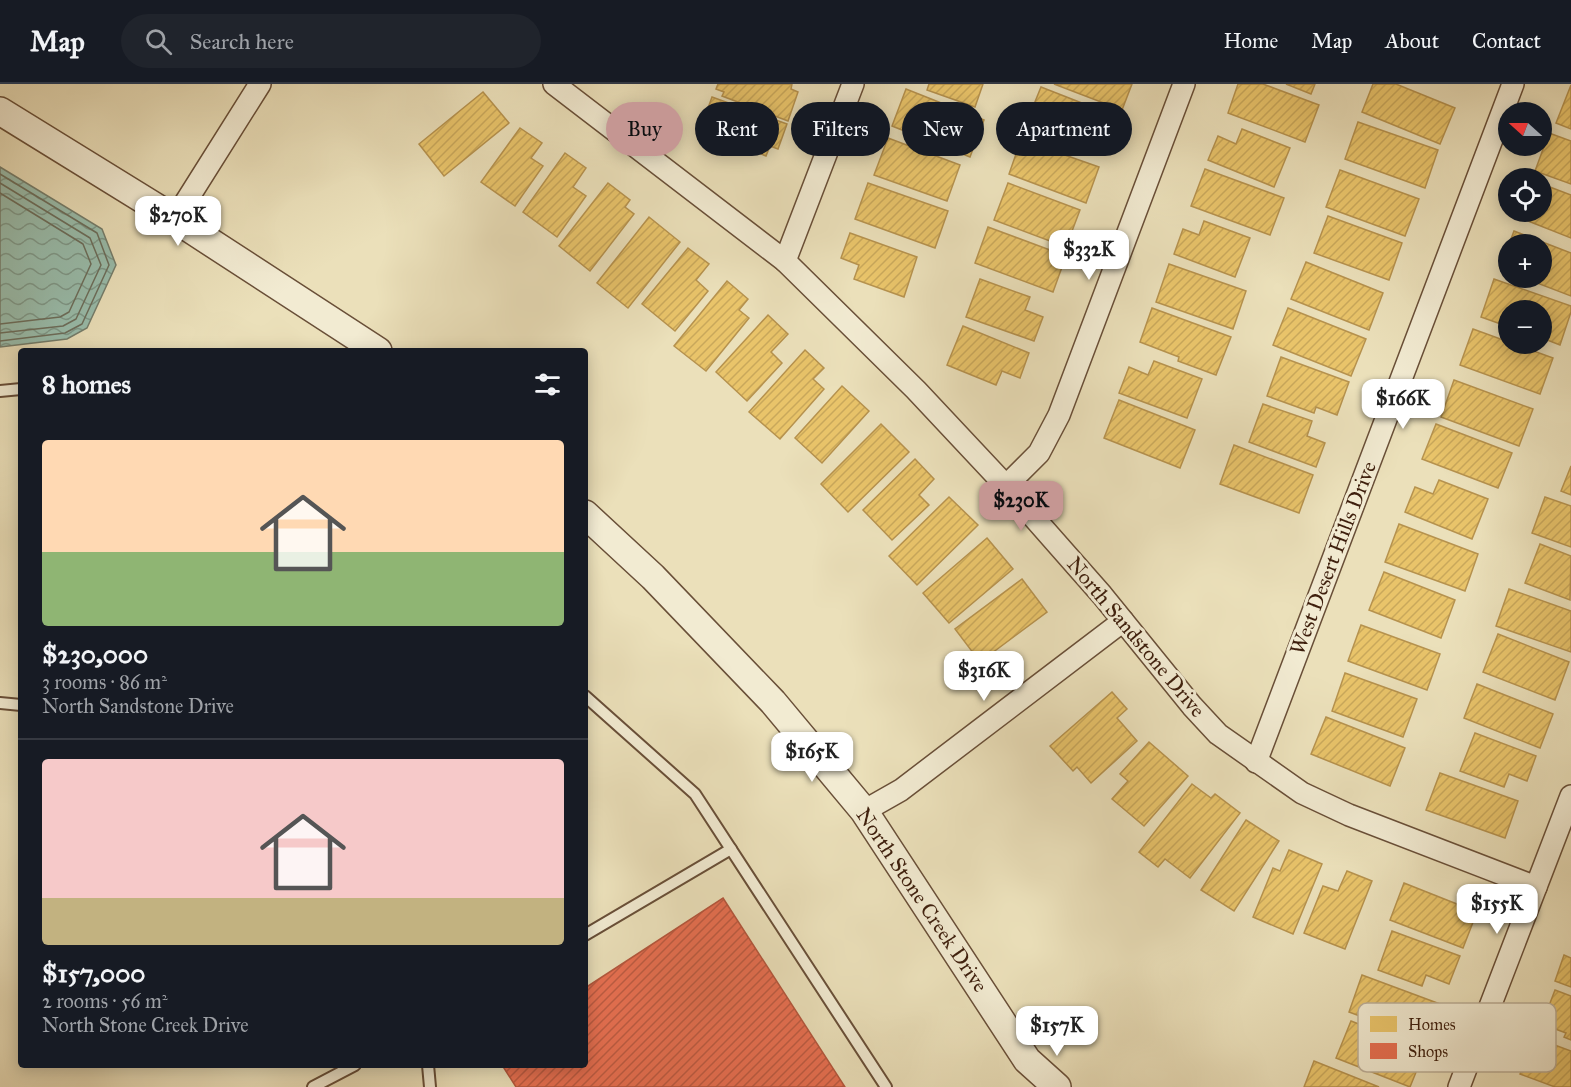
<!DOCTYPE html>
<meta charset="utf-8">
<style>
body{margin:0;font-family:"IM FELL Great Primer",serif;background:#20242c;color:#f1f3f6;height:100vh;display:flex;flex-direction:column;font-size:22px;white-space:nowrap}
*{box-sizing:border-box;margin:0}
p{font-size:20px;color:#9ea1a6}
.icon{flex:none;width:33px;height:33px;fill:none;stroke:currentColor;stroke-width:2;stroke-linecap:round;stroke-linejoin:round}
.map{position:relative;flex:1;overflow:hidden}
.panel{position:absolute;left:18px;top:264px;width:570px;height:720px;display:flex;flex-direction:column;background:#171b24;border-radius:6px;box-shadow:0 3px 15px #0003}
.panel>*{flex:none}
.guide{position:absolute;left:606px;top:18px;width:570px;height:54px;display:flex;gap:12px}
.needle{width:39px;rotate:291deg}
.controls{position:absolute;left:1498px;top:18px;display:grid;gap:12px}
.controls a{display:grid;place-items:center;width:54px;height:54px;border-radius:50%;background:#171b24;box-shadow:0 3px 15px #0003;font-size:30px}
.price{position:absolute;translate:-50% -51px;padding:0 14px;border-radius:12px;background:#fff;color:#222;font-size:20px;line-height:39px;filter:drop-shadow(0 2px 3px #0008)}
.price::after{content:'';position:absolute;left:50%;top:36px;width:18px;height:14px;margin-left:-9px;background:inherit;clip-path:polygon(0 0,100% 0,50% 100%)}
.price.selected{background:#c59692;color:#111}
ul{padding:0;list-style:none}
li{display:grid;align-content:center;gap:12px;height:318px;padding:0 24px}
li+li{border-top:2px solid #363941}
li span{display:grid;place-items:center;height:186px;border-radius:6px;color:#555}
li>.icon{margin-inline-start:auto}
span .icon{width:108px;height:108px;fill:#fffc;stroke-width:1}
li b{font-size:26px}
h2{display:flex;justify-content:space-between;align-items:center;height:72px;padding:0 24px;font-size:26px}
.pill{padding:0 21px;border-radius:27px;background:#171b24;box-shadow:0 3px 15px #0003;font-size:21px;line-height:54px}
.pill.selected{background:#c59692;color:#111}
header{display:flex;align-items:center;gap:36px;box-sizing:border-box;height:84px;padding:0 30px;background:#171b24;border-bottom:2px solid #363941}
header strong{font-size:28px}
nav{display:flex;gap:33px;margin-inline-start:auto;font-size:21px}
.search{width:420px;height:54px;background:#20242c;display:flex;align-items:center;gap:15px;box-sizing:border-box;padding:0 21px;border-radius:33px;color:#9ea1a6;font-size:22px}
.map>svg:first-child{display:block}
.water{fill:url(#water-waves);stroke:#757e6c;stroke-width:1.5}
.homes{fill:url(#homes-hatch);stroke:#b6924e;stroke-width:1.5}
.shops{fill:url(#shops-hatch);stroke:#b4573d;stroke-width:1.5}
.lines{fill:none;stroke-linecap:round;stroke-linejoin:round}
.shore{stroke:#6c6e5c;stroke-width:1.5}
.service-casing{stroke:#694f38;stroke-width:14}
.minor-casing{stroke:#694f38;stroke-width:24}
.tertiary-casing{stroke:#694f38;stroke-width:30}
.service{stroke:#f2ebd2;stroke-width:10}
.minor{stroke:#f2ebd2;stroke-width:21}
.tertiary{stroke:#f2ebd2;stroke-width:27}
.labels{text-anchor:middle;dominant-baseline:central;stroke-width:6;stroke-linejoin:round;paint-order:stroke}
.street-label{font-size:21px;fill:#3e1f0d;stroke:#f2ebd2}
.key{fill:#f2ebd2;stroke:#bcae97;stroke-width:1.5}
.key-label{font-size:16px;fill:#3e1f0d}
</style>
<header>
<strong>Map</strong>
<div class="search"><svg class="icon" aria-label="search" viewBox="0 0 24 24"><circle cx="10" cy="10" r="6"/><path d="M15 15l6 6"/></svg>Search here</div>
<nav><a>Home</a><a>Map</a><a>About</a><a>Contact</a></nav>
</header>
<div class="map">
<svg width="1571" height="1003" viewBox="0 0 1571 1003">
<defs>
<pattern id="water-waves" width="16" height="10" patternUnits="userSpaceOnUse" patternTransform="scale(1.5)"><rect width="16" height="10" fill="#99bdac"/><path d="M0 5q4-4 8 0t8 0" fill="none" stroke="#7e998a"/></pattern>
<pattern id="homes-hatch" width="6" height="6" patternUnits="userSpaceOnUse" patternTransform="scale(1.5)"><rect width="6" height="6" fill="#e9c46a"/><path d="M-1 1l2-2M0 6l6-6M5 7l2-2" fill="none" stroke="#c9a85b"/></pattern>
<pattern id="shops-hatch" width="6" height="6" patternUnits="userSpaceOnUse" patternTransform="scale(1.5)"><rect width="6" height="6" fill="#e76f51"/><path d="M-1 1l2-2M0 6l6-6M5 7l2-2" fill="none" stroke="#bd5b42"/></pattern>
</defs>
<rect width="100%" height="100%" fill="#ebe0ba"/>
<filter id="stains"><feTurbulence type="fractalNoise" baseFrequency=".00333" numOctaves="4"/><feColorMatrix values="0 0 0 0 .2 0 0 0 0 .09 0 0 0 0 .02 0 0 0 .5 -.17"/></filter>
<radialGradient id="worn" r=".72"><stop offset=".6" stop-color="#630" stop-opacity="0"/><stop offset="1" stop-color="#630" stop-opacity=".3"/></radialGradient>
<polygon class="water" points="0,83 102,145 116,181 87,244 67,255 0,263"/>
<g class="homes">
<polygon points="718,0 792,0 791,5 798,8 788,37 722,12 724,8 716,5"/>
<polygon points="929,0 983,0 975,23 927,6"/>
<polygon points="1054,0 1132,0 1122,26"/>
<polygon points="1238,0 1263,0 1319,21 1305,58 1228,29"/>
<polygon points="1286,0 1315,0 1311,10"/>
<polygon points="1373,0 1396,0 1455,24 1440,60 1362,28"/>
<polygon points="1571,1 1571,45 1556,39"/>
<polygon points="1041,3 1120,34 1105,71 1026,40"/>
<polygon points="906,5 984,36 970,73 892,42"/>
<polygon points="483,8 509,39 444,92 419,60"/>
<polygon points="712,13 787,40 778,65 770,62 766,72 747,64 745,69 698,52"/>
<polygon points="1358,38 1438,66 1425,104 1345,75"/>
<polygon points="520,44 542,59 531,74 543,82 515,122 481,98"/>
<polygon points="1242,45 1290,64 1274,103 1208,76 1218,52 1236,60"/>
<polygon points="1549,49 1571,57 1571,100 1535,87"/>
<polygon points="1023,50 1064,65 1062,70 1099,83 1086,119 1009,90"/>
<polygon points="888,54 960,81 947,117 874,91"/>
<polygon points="565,69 586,84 573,103 586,112 557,153 523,128"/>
<polygon points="1205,85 1284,114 1270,151 1191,122"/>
<polygon points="1340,86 1419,115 1405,152 1326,123"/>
<polygon points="608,99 630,116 625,123 634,130 590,187 559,162"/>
<polygon points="868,99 948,127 935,164 855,135"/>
<polygon points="1008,99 1080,126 1066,163 994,136"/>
<polygon points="1542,100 1571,111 1571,154 1518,133 1520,128 1542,128"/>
<polygon points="1328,132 1402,159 1389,196 1314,169"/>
<polygon points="649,133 680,158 628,224 597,199"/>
<polygon points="1204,137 1250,154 1235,193 1174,170 1183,145 1199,151"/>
<polygon points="988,143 1066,172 1053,208 975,179"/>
<polygon points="1514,147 1571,169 1571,212 1524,194 1542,194 1542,160 1509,160 1509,188 1500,184"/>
<polygon points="850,149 917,173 904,213 854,195 859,181 841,174"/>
<polygon points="688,164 709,180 696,196 708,207 675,247 642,220"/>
<polygon points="1306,178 1383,209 1369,246 1291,215"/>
<polygon points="1169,180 1246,207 1233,245 1156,218"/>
<polygon points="980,195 1030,213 1025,226 1043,233 1034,257 966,233"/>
<polygon points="1494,195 1571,222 1571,228 1560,261 1542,254 1542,226 1509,226 1509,243 1481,233"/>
<polygon points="727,197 748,215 739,226 749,234 706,287 674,262"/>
<polygon points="1152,224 1231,253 1216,291 1178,277 1179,273 1140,258"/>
<polygon points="1288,224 1366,255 1351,292 1273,261"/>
<polygon points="768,231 788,250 771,268 782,279 747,317 716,288"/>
<polygon points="963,242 1029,269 1020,294 1002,287 996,301 947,281"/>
<polygon points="1473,245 1553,274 1540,310 1460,281"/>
<polygon points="805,266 824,284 813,295 824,305 780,355 749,328"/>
<polygon points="1281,273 1349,298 1337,331 1316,323 1314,329 1267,312"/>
<polygon points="1154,277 1202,295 1187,334 1119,309 1129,283 1148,291"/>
<polygon points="1454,296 1533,325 1519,362 1441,333"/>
<polygon points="842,302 869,327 822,379 795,354"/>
<polygon points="1119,316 1195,346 1180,384 1104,354"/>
<polygon points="1263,320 1312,337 1307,352 1325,359 1316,383 1249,358"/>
<polygon points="881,340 909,368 848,428 821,400"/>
<polygon points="1436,340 1512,369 1498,404 1422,375"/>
<polygon points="1234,361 1313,391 1299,429 1220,400"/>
<polygon points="915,375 934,395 919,411 929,421 892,456 863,426"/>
<polygon points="1571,382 1571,411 1561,407"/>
<polygon points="1439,396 1488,415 1472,455 1405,428 1415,403 1433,410"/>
<polygon points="949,413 978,441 917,501 889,472"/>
<polygon points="1545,413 1571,422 1571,463 1532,449"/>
<polygon points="1399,440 1478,470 1465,507 1385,478"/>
<polygon points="987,454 1013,485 949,539 923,509"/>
<polygon points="1540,460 1571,472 1570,516 1525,499"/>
<polygon points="1384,488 1455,516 1441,554 1369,526"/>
<polygon points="1022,495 1047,528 980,578 955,545"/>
<polygon points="1509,505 1571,527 1571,568 1496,542"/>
<polygon points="1361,541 1440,570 1427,606 1348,577"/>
<polygon points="1498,550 1569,578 1555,616 1483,588"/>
<polygon points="1345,589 1417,615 1403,653 1332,627"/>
<polygon points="1477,600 1553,630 1540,664 1464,634"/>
<polygon points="1112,608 1127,625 1117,634 1137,657 1091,699 1077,683 1073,687 1050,662"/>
<polygon points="1326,633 1405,664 1390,702 1311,670"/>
<polygon points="1475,649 1536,672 1527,697 1509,690 1504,703 1460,687"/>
<polygon points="1149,658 1188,692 1144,742 1112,715 1128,697 1120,690"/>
<polygon points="1440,689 1518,717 1505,754 1426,726"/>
<polygon points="1192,700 1211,714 1215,710 1240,729 1190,794 1165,775 1158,783 1139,768"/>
<polygon points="1246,736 1279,757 1234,827 1201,806"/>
<polygon points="1289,766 1322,780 1293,850 1253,833 1273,784 1280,787"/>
<polygon points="1347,787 1372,797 1345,865 1304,849 1323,802 1338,807"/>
<polygon points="1404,799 1477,828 1463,864 1390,836"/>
<polygon points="1392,847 1460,872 1449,900 1426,891 1422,902 1378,886"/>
<polygon points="1564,871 1571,874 1571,903 1555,897"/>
<polygon points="1362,891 1440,920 1427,957 1349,928"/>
<polygon points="1555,906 1571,912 1571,956 1564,953 1566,949 1542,940"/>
<polygon points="1351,937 1425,966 1410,1003 1336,974"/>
<polygon points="1533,953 1571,967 1571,1003 1555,1003 1520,990"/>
<polygon points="1314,977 1379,1003 1304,1003"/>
</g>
<polygon class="shops" points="723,814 845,1003 516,1003 502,981 585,981 585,904"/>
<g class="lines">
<g class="shore">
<polyline points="0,90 97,149 109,181 82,240 65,249 0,257"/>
<polyline points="0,99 90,154 101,181 76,235 63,242 0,249"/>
<polyline points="0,109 83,160 91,180 69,228 60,233 0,240"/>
</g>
<g class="service-casing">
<g id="service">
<polyline points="0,307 21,305"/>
<polyline points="585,612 695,710 886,1003"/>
<polyline points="0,619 21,621"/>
<polyline points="585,851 731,765"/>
<polyline points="428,981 430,1003"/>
<polyline points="313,1003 355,981"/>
</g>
</g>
<g class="minor-casing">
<g id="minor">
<polyline points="554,0 785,177 916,306 1006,402 1102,511 1192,622 1218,650 1302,709 1349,731 1536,803"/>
<polyline points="175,135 260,0"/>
<polyline points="785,177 853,0"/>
<polyline points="1006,402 1039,369 1059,331 1184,0"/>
<polyline points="1256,678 1513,0"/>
<polyline points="864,727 901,706 1123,537"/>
<polyline points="1459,1003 1571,712"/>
</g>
</g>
<g class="tertiary-casing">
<g id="tertiary">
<polyline points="0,27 175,135 378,267"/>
<polyline points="585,430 653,493 773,618 864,727 1027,976 1057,1003"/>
</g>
</g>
<use href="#service" class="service"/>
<use href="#minor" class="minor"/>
<use href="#tertiary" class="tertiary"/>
</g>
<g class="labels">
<g class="street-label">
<text transform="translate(1333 474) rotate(-69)">West Desert Hills Drive</text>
<text transform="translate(1136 553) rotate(50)">North Sandstone Drive</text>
<text transform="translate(922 816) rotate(56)">North Stone Creek Drive</text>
</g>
</g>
<rect x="1358" y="919" width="198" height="69" rx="9" class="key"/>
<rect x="1370" y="932" width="27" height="16" fill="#e9c46a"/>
<rect x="1370" y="959" width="27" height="16" fill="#e76f51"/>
<g class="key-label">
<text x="1408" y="946">Homes</text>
<text x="1408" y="973">Shops</text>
</g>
<rect width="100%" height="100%" filter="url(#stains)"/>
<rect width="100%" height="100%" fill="url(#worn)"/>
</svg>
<div class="controls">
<a><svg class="needle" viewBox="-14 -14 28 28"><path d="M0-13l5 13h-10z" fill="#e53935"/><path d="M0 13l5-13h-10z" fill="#9ea1a6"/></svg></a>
<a><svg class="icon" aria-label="locate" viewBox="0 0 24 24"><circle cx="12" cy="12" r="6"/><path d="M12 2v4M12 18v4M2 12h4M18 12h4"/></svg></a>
<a>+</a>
<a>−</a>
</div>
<b class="price" style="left:178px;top:163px">$270K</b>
<b class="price" style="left:1089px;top:197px">$332K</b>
<b class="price" style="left:1403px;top:346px">$166K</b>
<b class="price selected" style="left:1021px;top:448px">$230K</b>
<b class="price" style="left:984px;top:618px">$316K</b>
<b class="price" style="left:812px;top:699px">$165K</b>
<b class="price" style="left:1497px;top:851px">$155K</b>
<b class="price" style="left:1057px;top:973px">$157K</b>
<div class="guide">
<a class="pill selected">Buy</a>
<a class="pill">Rent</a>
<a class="pill">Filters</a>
<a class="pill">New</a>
<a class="pill">Apartment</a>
</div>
<section class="panel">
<h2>8 homes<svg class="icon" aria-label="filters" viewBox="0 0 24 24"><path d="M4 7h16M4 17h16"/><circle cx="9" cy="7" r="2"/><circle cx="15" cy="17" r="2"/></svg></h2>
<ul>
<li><span style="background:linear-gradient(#ffd9b3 60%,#8fb573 0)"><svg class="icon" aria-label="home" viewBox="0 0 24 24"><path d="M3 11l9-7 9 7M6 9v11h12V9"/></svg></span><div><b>$230,000</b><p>3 rooms · 86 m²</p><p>North Sandstone Drive</p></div></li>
<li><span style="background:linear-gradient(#f6c9c9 75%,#c2b280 0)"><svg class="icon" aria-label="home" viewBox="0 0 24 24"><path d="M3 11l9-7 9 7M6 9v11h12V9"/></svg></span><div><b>$157,000</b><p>2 rooms · 56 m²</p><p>North Stone Creek Drive</p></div></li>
</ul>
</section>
</div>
